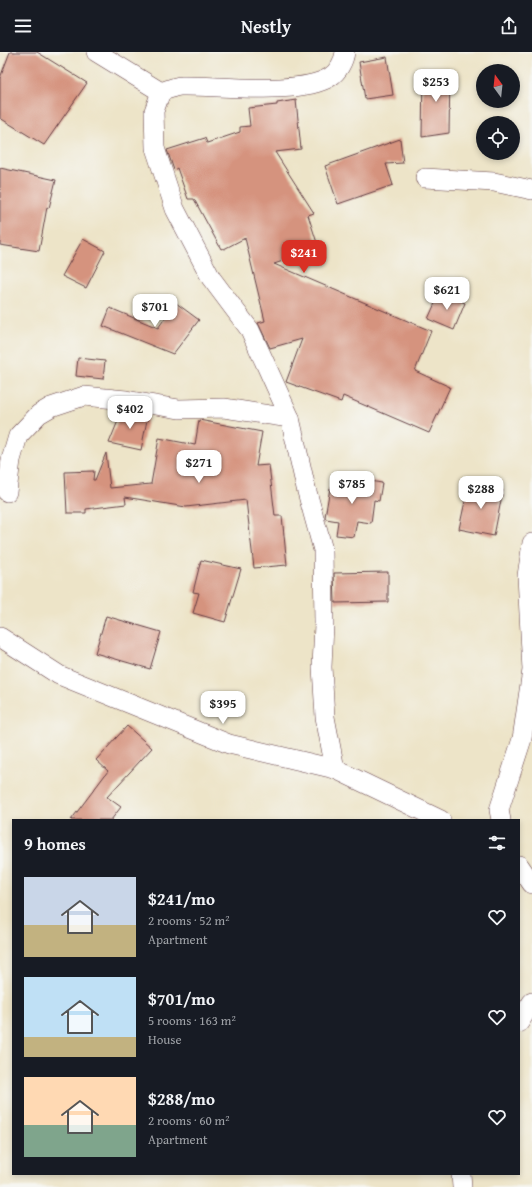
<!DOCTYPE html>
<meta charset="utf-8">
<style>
body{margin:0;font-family:"Gentium Book Plus",serif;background:#20242c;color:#f1f3f6;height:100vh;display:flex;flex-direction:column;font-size:15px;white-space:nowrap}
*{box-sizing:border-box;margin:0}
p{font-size:13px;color:#9ea1a6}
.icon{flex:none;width:22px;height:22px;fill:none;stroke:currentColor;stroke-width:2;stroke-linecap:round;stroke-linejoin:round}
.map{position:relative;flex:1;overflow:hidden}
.drawer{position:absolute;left:12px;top:767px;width:508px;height:356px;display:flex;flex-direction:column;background:#171b24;border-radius:0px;box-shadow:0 2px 6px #0003}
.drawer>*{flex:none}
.needle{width:26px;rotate:345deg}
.buttons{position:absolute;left:476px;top:12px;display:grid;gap:8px}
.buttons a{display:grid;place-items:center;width:44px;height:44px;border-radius:50%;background:#171b24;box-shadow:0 2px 6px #0003;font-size:20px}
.price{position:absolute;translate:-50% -34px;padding:0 9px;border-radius:8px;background:#fff;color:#222;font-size:13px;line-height:26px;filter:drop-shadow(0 1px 2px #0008)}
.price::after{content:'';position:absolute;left:50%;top:24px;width:12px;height:9px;margin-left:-6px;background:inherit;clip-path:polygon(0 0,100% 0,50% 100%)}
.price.current{background:#d93025;color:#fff}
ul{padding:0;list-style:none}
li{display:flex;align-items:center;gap:12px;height:100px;padding:0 12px}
li span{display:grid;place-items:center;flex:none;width:112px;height:80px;border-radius:0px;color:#555}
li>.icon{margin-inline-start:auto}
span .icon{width:48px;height:48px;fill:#fffc;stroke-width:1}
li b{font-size:17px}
h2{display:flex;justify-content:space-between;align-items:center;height:48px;padding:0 12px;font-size:17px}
header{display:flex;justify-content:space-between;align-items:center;height:52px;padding:0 12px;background:#171b24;font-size:18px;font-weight:600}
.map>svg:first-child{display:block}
.building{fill:#d5937e}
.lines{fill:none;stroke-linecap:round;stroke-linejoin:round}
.minor-casing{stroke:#623d43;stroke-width:20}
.minor{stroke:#fff;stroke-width:19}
</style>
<header><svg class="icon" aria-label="menu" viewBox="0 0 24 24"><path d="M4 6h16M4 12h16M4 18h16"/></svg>Nestly<svg class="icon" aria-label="share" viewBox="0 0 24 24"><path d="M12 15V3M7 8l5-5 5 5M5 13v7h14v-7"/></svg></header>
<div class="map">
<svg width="532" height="1135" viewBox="0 0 532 1135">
<rect width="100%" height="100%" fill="#f6f6f2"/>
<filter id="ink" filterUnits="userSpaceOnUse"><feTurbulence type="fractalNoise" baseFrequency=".025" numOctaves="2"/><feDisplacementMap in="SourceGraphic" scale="8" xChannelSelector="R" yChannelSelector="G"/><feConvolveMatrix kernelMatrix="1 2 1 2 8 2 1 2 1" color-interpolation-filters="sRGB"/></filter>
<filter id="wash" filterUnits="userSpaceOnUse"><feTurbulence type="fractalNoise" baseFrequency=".012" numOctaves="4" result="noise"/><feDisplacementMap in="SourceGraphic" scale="16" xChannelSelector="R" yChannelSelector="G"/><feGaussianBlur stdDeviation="0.9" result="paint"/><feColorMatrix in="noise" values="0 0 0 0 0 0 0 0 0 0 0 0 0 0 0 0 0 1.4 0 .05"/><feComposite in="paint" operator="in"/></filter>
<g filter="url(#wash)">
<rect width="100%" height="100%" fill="#ede4c8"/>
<g id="blocks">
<g class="building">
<polygon points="10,0 37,0 87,31 44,93 0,66 0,26"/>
<polygon points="387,5 393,43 365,47 359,10"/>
<polygon points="423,20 450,20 449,81 422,85"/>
<polygon points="296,48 301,97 275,100 314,161 308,163 319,197 274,212 431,279 415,319 450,335 429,381 343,344 341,350 286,330 302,287 270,296 258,271 265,269 245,186 224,197 223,196 221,197 194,147 188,147 177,116 174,118 167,98 205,86 207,91 240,80 240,75 250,74 248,56 277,53 277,51"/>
<polygon points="400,87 403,111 386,112 393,133 338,152 325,114"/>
<polygon points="0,116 56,128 49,156 47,155 39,199 0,193"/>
<polygon points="83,187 105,199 86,236 62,224"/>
<polygon points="440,240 465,251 454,278 428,267"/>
<polygon points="176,251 199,268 173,302 103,274 110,256 158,276"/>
<polygon points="78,306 105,309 103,327 76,324"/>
<polygon points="122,359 148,363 141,398 109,391"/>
<polygon points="199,368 262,380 256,414 269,413 275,464 282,464 287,513 254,516 246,448 186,455 125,445 126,452 86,457 86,461 67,461 65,420 94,419 93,428 95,428 106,401 110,436 151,432 159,386 195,393"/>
<polygon points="346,425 382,431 379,449 374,448 371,471 357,469 354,485 336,483 338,469 326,467 325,465 330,436 343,439"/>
<polygon points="469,431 503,438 494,484 459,477"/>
<polygon points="201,508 241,517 225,570 193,561 199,541 193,540"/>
<polygon points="388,520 388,550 335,551 334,521"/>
<polygon points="106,564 161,580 150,617 95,601"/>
<polygon points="127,674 152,696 107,745 121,755 111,768 71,768 108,719 96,708"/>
</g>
</g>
</g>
<g filter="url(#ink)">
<use href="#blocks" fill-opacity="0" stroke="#623d43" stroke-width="1"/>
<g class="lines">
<g class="minor-casing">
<g id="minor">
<polyline points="96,0 161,40"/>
<polyline points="425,126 494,130 532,138"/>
<polyline points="7,440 11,408 18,384 39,362 51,355 84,344 126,348 179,357 224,356 290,366"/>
<polyline points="0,585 59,623 229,692 335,717 441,768"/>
<path d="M335 717 325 665 322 615 324 572 323 498 306 436 290 366 250 278 211 226 175 157 155 96 154 59 161 40C167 38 175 34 181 34 217 33 300 44 330 25 338 20 344 9 345 0"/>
<polyline points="501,768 499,758 522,687 532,618 527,524 532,491"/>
<polyline points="519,813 532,832"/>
<polyline points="519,971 532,950"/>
<polyline points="461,1122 462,1135"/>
</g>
</g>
<use href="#minor" class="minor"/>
</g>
</g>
</svg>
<div class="buttons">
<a><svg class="needle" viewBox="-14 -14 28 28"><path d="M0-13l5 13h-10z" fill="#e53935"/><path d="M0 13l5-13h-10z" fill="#9ea1a6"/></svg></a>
<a><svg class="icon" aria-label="locate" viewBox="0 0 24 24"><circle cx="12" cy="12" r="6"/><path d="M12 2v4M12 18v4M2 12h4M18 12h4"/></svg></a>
</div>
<b class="price" style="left:436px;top:51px">$253</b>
<b class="price current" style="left:304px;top:222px">$241</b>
<b class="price" style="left:447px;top:259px">$621</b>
<b class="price" style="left:155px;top:276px">$701</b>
<b class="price" style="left:130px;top:378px">$402</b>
<b class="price" style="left:199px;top:432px">$271</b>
<b class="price" style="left:352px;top:453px">$785</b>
<b class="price" style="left:481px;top:458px">$288</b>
<b class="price" style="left:223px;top:673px">$395</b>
<section class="drawer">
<h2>9 homes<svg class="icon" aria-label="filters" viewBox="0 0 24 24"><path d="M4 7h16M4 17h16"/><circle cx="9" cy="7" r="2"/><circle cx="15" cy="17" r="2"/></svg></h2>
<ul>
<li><span style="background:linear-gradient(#c9d6e8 60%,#c2b280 0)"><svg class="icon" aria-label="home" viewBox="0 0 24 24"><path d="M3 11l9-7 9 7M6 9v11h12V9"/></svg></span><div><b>$241/mo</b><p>2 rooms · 52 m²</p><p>Apartment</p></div><svg class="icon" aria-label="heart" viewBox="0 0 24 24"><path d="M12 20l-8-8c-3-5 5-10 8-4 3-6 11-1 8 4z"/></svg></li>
<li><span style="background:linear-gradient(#bfe0f5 75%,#c2b280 0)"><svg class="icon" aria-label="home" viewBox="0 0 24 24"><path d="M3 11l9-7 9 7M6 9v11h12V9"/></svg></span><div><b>$701/mo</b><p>5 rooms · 163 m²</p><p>House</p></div><svg class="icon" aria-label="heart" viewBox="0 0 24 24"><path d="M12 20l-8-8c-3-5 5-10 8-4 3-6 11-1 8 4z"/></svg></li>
<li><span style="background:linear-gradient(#ffd9b3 60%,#7fa58c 0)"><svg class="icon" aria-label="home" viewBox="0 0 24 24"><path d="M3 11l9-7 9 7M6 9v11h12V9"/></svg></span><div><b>$288/mo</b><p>2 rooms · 60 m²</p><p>Apartment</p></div><svg class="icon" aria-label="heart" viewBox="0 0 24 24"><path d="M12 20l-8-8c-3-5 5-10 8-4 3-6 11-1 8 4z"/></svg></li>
</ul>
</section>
</div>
